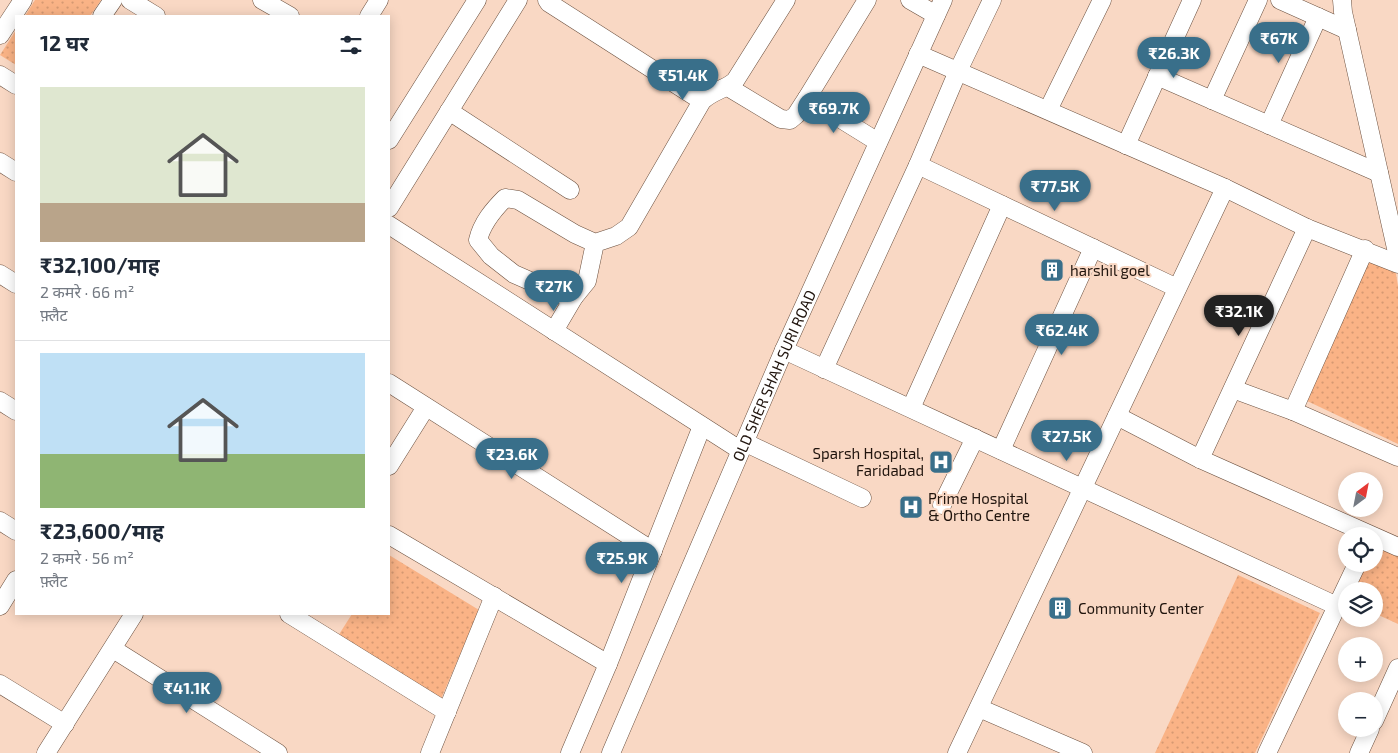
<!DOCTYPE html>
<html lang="hi">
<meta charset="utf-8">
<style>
body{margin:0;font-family:"Exo 2","Noto Sans Devanagari",sans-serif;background:#f2f2f3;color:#1f2937;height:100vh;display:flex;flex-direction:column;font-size:19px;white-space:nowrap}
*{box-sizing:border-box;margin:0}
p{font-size:16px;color:#747a83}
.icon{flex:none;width:28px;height:28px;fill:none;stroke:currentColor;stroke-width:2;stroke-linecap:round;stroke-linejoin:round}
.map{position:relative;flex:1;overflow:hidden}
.side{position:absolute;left:15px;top:15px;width:375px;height:600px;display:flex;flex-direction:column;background:#fff;border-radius:0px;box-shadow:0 2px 12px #0003}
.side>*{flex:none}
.needle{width:32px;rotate:32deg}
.buttons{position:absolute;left:1338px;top:472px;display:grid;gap:10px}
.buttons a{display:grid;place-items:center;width:45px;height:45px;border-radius:50%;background:#fff;box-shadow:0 2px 12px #0003;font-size:25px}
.price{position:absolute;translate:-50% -42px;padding:0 11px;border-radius:18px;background:#396f8a;color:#fff;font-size:16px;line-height:32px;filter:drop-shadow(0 1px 2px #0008)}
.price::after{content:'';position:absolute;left:50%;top:30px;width:15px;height:11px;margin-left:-8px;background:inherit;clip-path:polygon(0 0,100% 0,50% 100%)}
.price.on{background:#222;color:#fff}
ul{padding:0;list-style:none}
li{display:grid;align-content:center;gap:10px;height:265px;padding:0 25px}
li+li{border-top:1px solid #e0e1e3}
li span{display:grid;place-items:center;height:155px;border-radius:0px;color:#555}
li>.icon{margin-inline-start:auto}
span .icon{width:90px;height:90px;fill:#fffc;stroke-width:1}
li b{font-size:21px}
h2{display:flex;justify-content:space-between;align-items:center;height:60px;padding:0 25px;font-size:21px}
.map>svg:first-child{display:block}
.park{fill:url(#park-dots)}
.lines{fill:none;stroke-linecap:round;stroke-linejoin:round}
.minor-casing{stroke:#6b503f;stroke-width:19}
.minor{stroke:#fff;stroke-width:18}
.labels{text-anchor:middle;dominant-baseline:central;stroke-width:4;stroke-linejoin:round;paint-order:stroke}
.poi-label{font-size:15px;fill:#20140d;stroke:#f9d8c4;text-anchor:start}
.street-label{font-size:15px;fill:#20140d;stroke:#f9d8c4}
</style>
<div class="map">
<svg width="1398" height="753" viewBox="0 0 1398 753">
<defs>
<pattern id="park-dots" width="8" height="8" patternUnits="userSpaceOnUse" patternTransform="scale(1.25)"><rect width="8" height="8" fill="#fab386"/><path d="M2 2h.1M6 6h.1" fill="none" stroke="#d69972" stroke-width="1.8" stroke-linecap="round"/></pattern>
</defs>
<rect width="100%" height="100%" fill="#f9d8c4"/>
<g class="park">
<polygon points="35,0 101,0 90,16 25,16"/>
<polygon points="16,30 16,65 0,55"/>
<polygon points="1368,256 1395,268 1398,286 1398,444 1305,400"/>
<polygon points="1374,545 1398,556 1398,624 1374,613 1374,591 1352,591 1365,564 1374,564"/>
<polygon points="389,555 479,610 441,699 338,636 352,614 389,614"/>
<polygon points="1238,575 1320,613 1255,753 1155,753"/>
</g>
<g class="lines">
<g class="minor-casing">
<g id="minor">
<polyline points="130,0 156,16"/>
<polyline points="262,0 290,16"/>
<polyline points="547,0 549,3 702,101"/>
<polyline points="910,0 936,15"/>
<polyline points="1280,0 1347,30"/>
<polyline points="1342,0 1343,12 1398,257"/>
<polyline points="102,16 113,0"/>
<polyline points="369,16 379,0"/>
<polyline points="0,35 23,0"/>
<polyline points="918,54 1225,188 1307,228 1398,264"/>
<polyline points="0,75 16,85"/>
<polyline points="1157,76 1379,173"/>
<polyline points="728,87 781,119 790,120 796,115 807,98 867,0"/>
<polyline points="807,98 878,142"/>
<polyline points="1212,100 1258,0"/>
<polyline points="1048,110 1102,0"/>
<polyline points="449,111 570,190"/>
<polyline points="1269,125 1318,17"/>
<polyline points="389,140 477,0"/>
<polyline points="1126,145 1192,0"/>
<polyline points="0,162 16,172"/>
<polyline points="918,165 1177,288"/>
<polyline points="389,208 518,0"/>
<polyline points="389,225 740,450"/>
<path d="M595 243 587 281 574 297 569 298 514 274 491 256 478 240C482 223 493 210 505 198L518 200 575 234 595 243 616 236 629 227 702 101C712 91 724 90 735 81L786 0"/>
<polyline points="0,274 16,284"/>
<polyline points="554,331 574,297"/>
<polyline points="784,350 1337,606"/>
<polyline points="824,369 918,165 958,71 992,0"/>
<polyline points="389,383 653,551"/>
<polyline points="1233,389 1293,411 1398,457"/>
<polyline points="0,401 16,411"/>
<polyline points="911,408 1002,205"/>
<polyline points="1293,411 1365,249"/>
<polyline points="1117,416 1200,459 1398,547"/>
<polyline points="744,442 862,498"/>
<polyline points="1001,450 1093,248"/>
<polyline points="1200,459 1307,228"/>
<polyline points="389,466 426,407"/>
<polyline points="942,505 975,438"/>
<polyline points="0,521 16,531"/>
<polyline points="389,535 608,664"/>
<polyline points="0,606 16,580"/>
<polyline points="289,614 447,712"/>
<polyline points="113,649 278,753"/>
<polyline points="0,684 65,724"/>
<polyline points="979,708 1083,753"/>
<polyline points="1374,721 1398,668"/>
<polyline points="46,753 134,614"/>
<polyline points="430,753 494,596"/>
<polyline points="570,753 608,664 702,426"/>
<path id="s1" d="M611 753 784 350 943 0"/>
<polyline points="957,753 1225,188"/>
<polyline points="1267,753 1357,564"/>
<polyline points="1359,753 1370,729"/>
</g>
</g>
<use href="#minor" class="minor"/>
</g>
<defs>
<g id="building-square" transform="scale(1.25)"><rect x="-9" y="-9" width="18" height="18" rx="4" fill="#396f8a" stroke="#f9d8c4"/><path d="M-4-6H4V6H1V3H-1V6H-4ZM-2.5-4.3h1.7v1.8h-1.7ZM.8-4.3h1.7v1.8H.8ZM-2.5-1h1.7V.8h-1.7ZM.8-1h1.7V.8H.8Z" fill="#fff"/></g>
<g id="hospital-square" transform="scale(1.25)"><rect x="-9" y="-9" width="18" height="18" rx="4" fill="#396f8a" stroke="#f9d8c4"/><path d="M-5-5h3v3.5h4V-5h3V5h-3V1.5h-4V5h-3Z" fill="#fff"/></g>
</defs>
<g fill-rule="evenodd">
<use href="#building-square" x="1052" y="270"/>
<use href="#hospital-square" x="941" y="462"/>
<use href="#hospital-square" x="911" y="507"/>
<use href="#building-square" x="1060" y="608"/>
</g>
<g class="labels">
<g class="poi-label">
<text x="1070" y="270">harshil goel</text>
<text x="924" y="453" text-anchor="end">Sparsh Hospital,<tspan x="924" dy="17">Faridabad</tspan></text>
<text x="928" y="498">Prime Hospital<tspan x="928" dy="17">&amp; Ortho Centre</tspan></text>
<text x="1078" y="608">Community Center</text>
</g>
<g class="street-label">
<text stroke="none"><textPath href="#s1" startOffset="411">OLD SHER SHAH SURI ROAD</textPath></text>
</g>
</g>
</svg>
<div class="buttons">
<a><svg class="needle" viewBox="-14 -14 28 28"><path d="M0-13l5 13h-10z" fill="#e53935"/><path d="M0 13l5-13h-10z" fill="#747a83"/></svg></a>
<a><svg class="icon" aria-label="locate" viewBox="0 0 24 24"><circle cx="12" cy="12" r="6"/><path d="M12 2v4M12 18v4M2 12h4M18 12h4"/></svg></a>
<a><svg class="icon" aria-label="layers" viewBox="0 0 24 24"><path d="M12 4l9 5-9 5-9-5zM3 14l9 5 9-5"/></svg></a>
<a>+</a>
<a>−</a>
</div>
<b class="price" style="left:1279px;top:64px">₹67K</b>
<b class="price" style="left:1174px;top:79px">₹26.3K</b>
<b class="price" style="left:683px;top:101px">₹51.4K</b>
<b class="price" style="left:834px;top:134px">₹69.7K</b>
<b class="price" style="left:1055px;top:212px">₹77.5K</b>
<b class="price" style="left:554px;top:312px">₹27K</b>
<b class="price on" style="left:1239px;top:337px">₹32.1K</b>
<b class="price" style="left:1062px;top:356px">₹62.4K</b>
<b class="price" style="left:1067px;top:462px">₹27.5K</b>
<b class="price" style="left:512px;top:480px">₹23.6K</b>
<b class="price" style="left:622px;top:584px">₹25.9K</b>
<b class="price" style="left:187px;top:714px">₹41.1K</b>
<section class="side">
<h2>12 घर<svg class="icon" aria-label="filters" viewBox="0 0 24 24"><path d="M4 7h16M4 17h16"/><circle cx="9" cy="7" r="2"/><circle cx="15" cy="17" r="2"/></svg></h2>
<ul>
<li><span style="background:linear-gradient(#dfe7d0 75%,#b9a48a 0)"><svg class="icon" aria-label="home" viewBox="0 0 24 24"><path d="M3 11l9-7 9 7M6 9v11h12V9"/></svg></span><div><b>₹32,100/माह</b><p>2 कमरे · 66 m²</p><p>फ़्लैट</p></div></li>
<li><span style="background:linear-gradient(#bfe0f5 65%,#8fb573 0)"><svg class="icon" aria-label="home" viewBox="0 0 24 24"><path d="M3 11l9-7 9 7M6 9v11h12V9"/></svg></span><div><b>₹23,600/माह</b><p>2 कमरे · 56 m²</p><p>फ़्लैट</p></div></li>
</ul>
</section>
</div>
